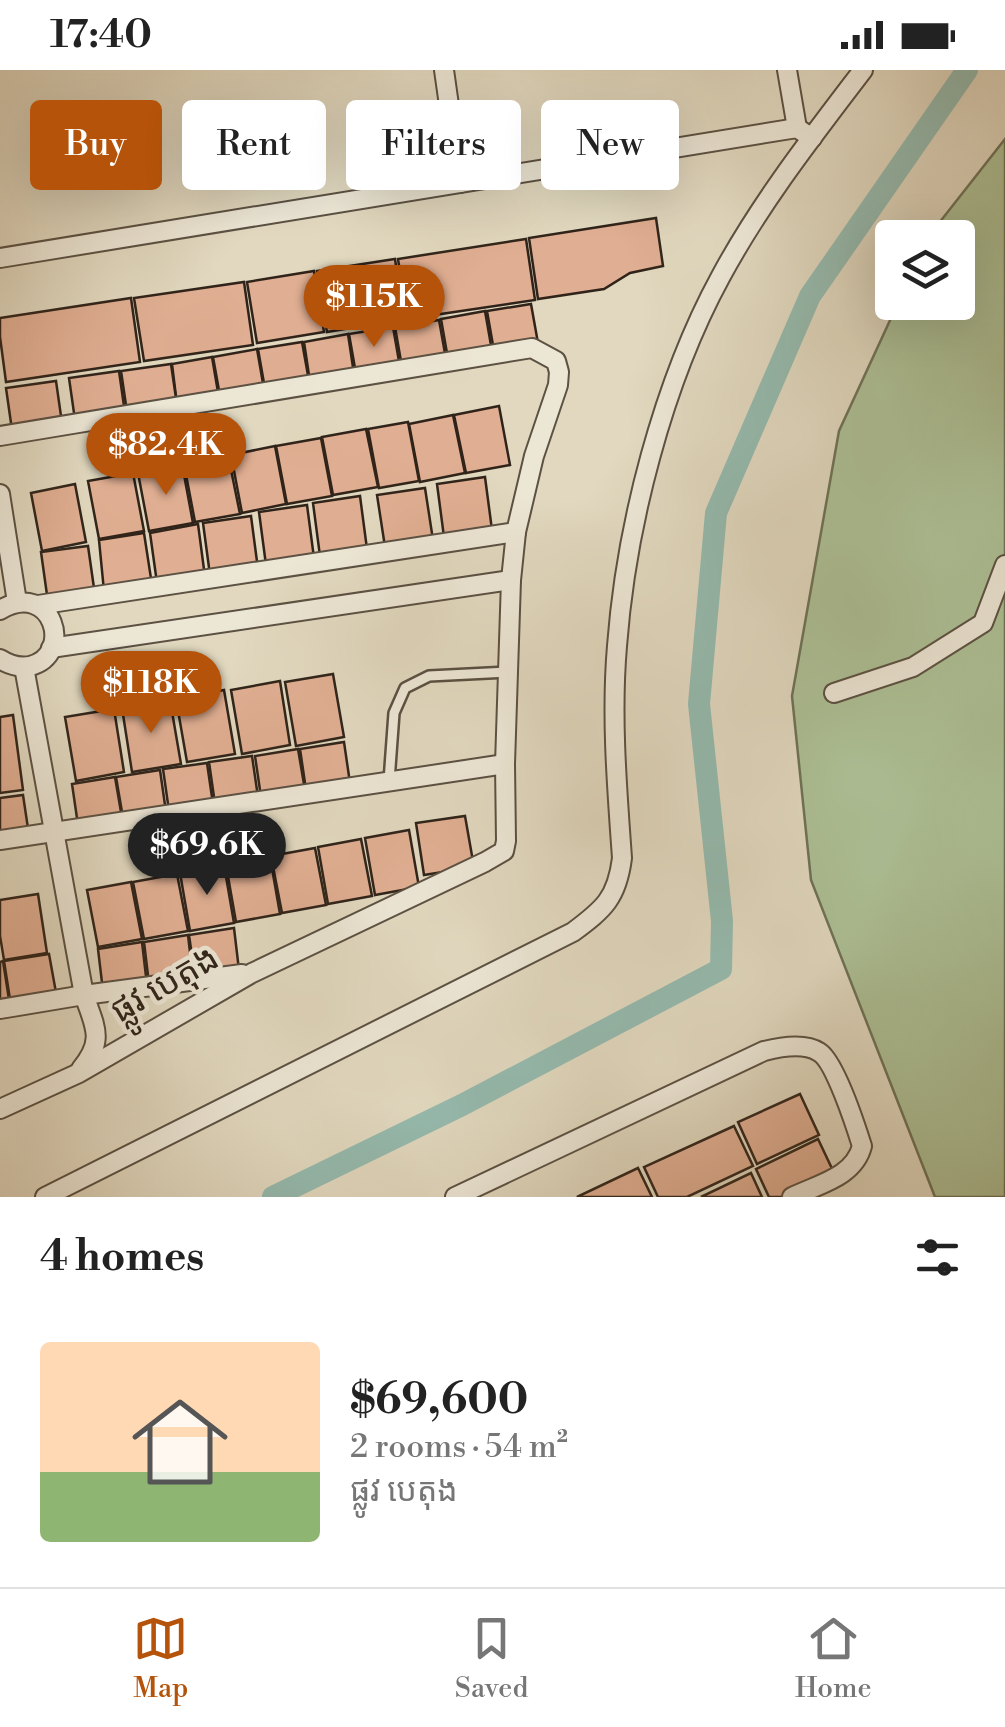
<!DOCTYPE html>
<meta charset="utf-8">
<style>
body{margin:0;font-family:"Libre Bodoni","Noto Sans Khmer",serif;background:#f6f6f6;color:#222;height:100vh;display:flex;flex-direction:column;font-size:38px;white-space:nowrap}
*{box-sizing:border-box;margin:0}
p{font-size:32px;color:#767676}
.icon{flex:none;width:55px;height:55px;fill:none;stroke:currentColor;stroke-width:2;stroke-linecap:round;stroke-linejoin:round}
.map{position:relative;height:1127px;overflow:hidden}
.side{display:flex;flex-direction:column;background:#fff;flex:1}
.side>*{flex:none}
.guide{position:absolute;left:30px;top:30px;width:945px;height:90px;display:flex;gap:20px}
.controls{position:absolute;left:875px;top:150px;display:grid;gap:20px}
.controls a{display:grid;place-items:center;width:100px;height:100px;border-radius:10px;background:#fff;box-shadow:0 10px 40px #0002;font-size:50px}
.price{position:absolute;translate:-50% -85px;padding:0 22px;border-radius:35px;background:#b45309;color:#fff;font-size:32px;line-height:65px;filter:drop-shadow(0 2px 5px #0008)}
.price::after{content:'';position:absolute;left:50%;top:60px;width:30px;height:22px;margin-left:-15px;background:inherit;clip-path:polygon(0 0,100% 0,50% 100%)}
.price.current{background:#222;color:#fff}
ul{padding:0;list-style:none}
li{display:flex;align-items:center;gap:30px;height:250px;padding:0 40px}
li span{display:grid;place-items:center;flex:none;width:280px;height:200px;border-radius:10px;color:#555}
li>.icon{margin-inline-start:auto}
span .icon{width:120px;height:120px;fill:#fffc;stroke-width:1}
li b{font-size:42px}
h2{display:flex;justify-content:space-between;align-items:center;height:120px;padding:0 40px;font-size:42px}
.tag{padding:0 35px;border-radius:10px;background:#fff;box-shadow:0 10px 40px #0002;font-size:35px;line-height:90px}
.tag.current{background:#b45309;color:#fff}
.status{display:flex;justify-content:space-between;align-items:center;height:70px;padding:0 50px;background:#fff;direction:ltr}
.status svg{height:28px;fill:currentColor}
.menu{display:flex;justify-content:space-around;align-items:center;height:140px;border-top:2px solid #e0e0e0;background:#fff;font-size:28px;color:#767676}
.menu a{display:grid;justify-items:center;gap:5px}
.menu .current{color:#b45309}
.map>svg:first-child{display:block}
.green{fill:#adc096;stroke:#6e7258;stroke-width:2.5}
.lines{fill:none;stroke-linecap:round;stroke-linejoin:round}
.canal{stroke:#95baae;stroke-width:22}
.building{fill:#e0ae92;stroke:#30241a;stroke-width:2.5}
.service-casing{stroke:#5c5143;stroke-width:14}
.minor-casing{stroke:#5c5143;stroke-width:22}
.service{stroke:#ece6d5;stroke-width:9}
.minor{stroke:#ece6d5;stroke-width:18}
.labels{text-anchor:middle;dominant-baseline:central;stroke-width:9;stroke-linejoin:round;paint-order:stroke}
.street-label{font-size:35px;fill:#30241a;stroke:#ece6d5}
</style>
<div class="status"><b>17:40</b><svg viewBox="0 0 49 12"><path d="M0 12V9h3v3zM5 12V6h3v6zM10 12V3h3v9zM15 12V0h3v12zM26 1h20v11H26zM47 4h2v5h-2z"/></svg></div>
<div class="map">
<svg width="1005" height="1127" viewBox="0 0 1005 1127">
<rect width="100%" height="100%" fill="#e1d8bf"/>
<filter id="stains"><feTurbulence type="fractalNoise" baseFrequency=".002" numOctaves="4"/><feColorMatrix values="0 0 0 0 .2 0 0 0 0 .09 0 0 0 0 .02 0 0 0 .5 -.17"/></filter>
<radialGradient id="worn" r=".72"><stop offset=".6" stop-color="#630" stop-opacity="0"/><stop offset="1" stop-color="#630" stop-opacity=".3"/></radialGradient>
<polygon class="green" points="1005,69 1005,1127 935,1127 811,810 792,626 839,361 898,233 958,232 958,168 928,167"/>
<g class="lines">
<polyline class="canal" points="273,1127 462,1035 721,899 722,851 699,634 716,443 810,226 967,0"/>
</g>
<g class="building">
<polygon points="656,148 663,196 630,203 604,219 538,229 529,168"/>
<polygon points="526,169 535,230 407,249 398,189"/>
<polygon points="395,189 404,249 327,262 317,201"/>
<polygon points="314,201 324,262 257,273 247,212"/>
<polygon points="244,212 253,275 144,291 134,228"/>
<polygon points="131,228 140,292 6,312 0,267 0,248"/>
<polygon points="531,234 538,273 494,281 487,241"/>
<polygon points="485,241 492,281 448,289 441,249"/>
<polygon points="439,250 446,289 402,297 395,257"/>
<polygon points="393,257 400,297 356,304 349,264"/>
<polygon points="348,264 354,304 310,312 304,272"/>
<polygon points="302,272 309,311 265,319 258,279"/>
<polygon points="257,279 264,319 220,326 213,287"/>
<polygon points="212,287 219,328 177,335 172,294"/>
<polygon points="171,294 177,335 127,342 121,301"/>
<polygon points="119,301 125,343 75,350 69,308"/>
<polygon points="56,311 62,353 12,360 6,318"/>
<polygon points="499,336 510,395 466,403 454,345"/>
<polygon points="453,345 465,403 420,412 409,354"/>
<polygon points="408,352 419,411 379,418 368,359"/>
<polygon points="366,359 378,417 333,425 322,367"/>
<polygon points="321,368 332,426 287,434 276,376"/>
<polygon points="275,376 286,434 242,443 231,385"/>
<polygon points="228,385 240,444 195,452 184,394"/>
<polygon points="182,394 193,453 149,461 138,403"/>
<polygon points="133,403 144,461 99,469 88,411"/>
<polygon points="485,407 492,460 444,467 437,414"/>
<polygon points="75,414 86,472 42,481 31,423"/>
<polygon points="425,418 433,470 385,477 377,425"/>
<polygon points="360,426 367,479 320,486 313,433"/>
<polygon points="307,435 314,488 266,495 259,442"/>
<polygon points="251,446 258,499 210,505 203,453"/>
<polygon points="198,454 205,507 157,513 150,463"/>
<polygon points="144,463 152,515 104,521 99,470"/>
<polygon points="88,476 95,525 48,532 41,482"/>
<polygon points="333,604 344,667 296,676 285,612"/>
<polygon points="280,611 290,675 242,684 231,620"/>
<polygon points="224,620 235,684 187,692 176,629"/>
<polygon points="170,630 181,694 132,702 122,638"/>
<polygon points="114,639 124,702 76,711 65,647"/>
<polygon points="13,645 23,720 0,723 0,647"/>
<polygon points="344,672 350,713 306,720 300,679"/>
<polygon points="298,679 305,720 261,727 255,686"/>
<polygon points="252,686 258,727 215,734 209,692"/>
<polygon points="207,693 213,734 169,741 163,699"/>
<polygon points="160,700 166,742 123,748 116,707"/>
<polygon points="115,707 122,748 78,755 72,714"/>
<polygon points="23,725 29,765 0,770 0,728"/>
<polygon points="465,746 474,797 424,805 416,753"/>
<polygon points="409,760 419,817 375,825 365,768"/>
<polygon points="361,769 372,826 328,834 318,777"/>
<polygon points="315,778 326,835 282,843 271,786"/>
<polygon points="270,787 280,844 236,852 226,795"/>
<polygon points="224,795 234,853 190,861 180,803"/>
<polygon points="177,804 188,861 144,869 133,812"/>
<polygon points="131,812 142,869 98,877 87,820"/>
<polygon points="38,824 47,883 4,890 0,866 0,830"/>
<polygon points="234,858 239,900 195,907 189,865"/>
<polygon points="188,865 193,908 149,914 144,872"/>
<polygon points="142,872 147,915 103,921 98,879"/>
<polygon points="49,884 57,928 11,936 4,891"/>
<polygon points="3,891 10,936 0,937 0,892"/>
<polygon points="800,1024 819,1065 757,1094 738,1052"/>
<polygon points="734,1056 753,1096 687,1127 658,1127 644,1097"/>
<polygon points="818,1069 835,1105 786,1127 769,1127 756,1099"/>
<polygon points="638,1098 652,1127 577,1127"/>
<polygon points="751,1103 762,1127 701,1127"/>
</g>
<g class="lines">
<g class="service-casing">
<polyline id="service" points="389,711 394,643 405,618 429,606 508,602"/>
</g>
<g class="minor-casing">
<g id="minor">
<polyline points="444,0 460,113"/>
<polyline points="787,0 797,58"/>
<polyline points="0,188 797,58 812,68"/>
<polyline points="0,366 532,278 556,291 559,302 558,315 534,386 516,462 511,510 505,694 506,771 504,781 485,792 252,903 79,1003 0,1039"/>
<polyline points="0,424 17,532"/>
<polyline points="38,535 516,462"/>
<path d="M0 540C53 509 75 585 30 596 18 598 9 595 0 589"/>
<polyline points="51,578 511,510"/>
<path d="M24 597 84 925C95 957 105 970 81 999"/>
<polyline points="834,623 913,597 983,553 1005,495"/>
<polyline points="0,770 505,694"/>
<polyline points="0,939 84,925 242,904"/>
<path d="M45 1127 573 862C604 839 617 828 622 788 617 718 611 646 617 576 626 456 663 312 721 206 761 132 812 67 863 0"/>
<path d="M455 1127 764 981C780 977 805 973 819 982 835 991 856 1057 862 1076 854 1107 819 1114 792 1127"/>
</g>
</g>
<use href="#service" class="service"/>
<use href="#minor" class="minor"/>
</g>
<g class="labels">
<g class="street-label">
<text transform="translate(165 915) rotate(-30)">ផ្លូវ បេតុង</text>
</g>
</g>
<rect width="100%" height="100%" filter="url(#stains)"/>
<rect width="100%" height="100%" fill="url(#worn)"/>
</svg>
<div class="controls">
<a><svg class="icon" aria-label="layers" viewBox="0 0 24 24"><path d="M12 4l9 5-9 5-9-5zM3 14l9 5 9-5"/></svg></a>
</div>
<b class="price" style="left:374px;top:280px">$115K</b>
<b class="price" style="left:166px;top:428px">$82.4K</b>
<b class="price" style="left:151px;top:666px">$118K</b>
<b class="price current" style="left:207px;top:828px">$69.6K</b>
<div class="guide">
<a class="tag current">Buy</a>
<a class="tag">Rent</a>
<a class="tag">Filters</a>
<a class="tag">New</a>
</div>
</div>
<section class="side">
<h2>4 homes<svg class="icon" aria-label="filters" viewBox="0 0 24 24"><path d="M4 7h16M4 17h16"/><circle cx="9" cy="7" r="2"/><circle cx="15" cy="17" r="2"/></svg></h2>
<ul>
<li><span style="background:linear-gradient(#ffd9b3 65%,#8fb573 0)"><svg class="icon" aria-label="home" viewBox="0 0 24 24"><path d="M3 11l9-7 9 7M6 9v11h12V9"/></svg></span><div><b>$69,600</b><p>2 rooms · 54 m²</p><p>ផ្លូវ បេតុង</p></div></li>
</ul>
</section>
<nav class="menu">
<a class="current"><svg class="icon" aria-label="map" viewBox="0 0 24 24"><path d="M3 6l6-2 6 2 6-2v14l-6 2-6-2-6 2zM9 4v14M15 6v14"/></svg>Map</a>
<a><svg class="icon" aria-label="saved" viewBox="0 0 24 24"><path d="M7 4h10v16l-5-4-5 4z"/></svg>Saved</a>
<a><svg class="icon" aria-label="home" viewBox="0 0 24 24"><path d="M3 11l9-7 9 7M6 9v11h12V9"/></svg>Home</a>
</nav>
